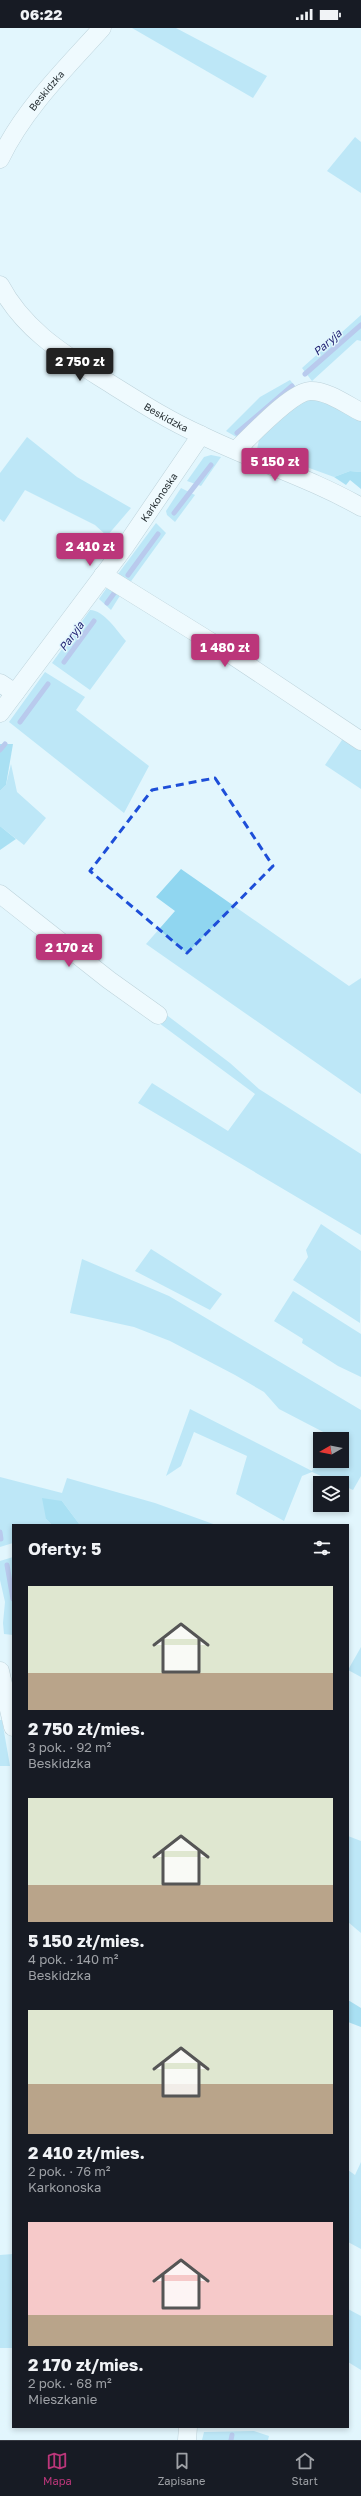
<!DOCTYPE html>
<html lang="pl">
<meta charset="utf-8">
<style>
body{margin:0;font-family:"Golos Text",sans-serif;background:#242831;color:#f1f3f6;height:100vh;display:flex;flex-direction:column;font-size:15px;white-space:nowrap}
*{box-sizing:border-box;margin:0}
p{font-size:13px;color:#9ea1a6}
.icon{flex:none;width:22px;height:22px;fill:none;stroke:currentColor;stroke-width:2;stroke-linecap:round;stroke-linejoin:round}
.map{position:relative;flex:1;overflow:hidden}
.panel{position:absolute;left:12px;top:1496px;width:337px;height:904px;display:flex;flex-direction:column;background:#171b24;border-radius:0px;box-shadow:0 2px 6px #0003}
.panel>*{flex:none}
.needle{width:26px;rotate:261deg}
.buttons{position:absolute;left:313px;top:1404px;display:grid;gap:8px}
.buttons a{display:grid;place-items:center;width:36px;height:36px;border-radius:0px;background:#171b24;box-shadow:0 2px 6px #0003;font-size:20px}
.price{position:absolute;translate:-50% -34px;padding:0 9px;border-radius:4px;background:#bb367a;color:#fff;font-size:13px;line-height:26px;filter:drop-shadow(0 1px 2px #0008)}
.price::after{content:'';position:absolute;left:50%;top:24px;width:12px;height:9px;margin-left:-6px;background:inherit;clip-path:polygon(0 0,100% 0,50% 100%)}
.price.on{background:#222;color:#fff}
ul{padding:0;list-style:none}
li{display:grid;align-content:center;gap:8px;height:212px;padding:0 16px}
li span{display:grid;place-items:center;height:124px;border-radius:0px;color:#555}
li>.icon{margin-inline-start:auto}
span .icon{width:72px;height:72px;fill:#fffc;stroke-width:1}
li b{font-size:17px}
h2{display:flex;justify-content:space-between;align-items:center;height:48px;padding:0 16px;font-size:17px}
.status{display:flex;justify-content:space-between;align-items:center;height:28px;padding:0 20px;background:#171b24;direction:ltr}
.status svg{height:11px;fill:currentColor}
.dock{display:flex;justify-content:space-around;align-items:center;height:56px;border-top:1px solid #363941;background:#171b24;font-size:11px;color:#9ea1a6}
.dock a{display:grid;justify-items:center;gap:2px}
.dock .on{color:#bb367a}
.map>svg:first-child{display:block}
.green{fill:#90d6f0}
.forest{fill:#65c6e7}
.lines{fill:none;stroke-linecap:round;stroke-linejoin:round}
.stream{stroke:#8794d9;stroke-width:5}
.minor-casing{stroke:#91a8b1;stroke-width:19}
.minor{stroke:#fff;stroke-width:18}
.marked{fill:none;stroke:#1d4ed8;stroke-width:3;stroke-dasharray:8 5;stroke-linejoin:round}
.labels{text-anchor:middle;dominant-baseline:central;stroke-width:3;stroke-linejoin:round;paint-order:stroke}
.street-label{font-size:10px;fill:#273034;stroke:#e2f6fd}
.water-label{font-size:11px;font-style:italic;fill:#232474;stroke:#e2f6fd}
</style>
<div class="status"><b>06:22</b><svg viewBox="0 0 49 12"><path d="M0 12V9h3v3zM5 12V6h3v6zM10 12V3h3v9zM15 12V0h3v12zM26 1h20v11H26zM47 4h2v5h-2z"/></svg></div>
<div class="map">
<svg width="361" height="2412" viewBox="0 0 361 2412">
<rect width="100%" height="100%" fill="#e2f6fd"/>
<g class="green">
<polygon points="132,0 176,0 267,48 253,70"/>
<polygon points="355,109 361,114 361,165 327,143"/>
<polygon points="361,287 361,313 357,312 312,353 302,340"/>
<polygon points="290,352 296,359 238,410 226,403 260,369"/>
<polygon points="315,369 361,392 361,444 350,443 334,449 257,421 259,412 301,373"/>
<polygon points="27,409 77,449 131,480 107,508 95,497 25,462 4,494 0,491 0,445"/>
<polygon points="211,427 221,429 201,458 187,453 204,429"/>
<polygon points="181,460 195,467 175,494 167,487 166,483"/>
<polygon points="156,495 166,505 129,556 118,546"/>
<polygon points="108,558 121,566 111,582 99,571"/>
<path d="M90 582C104 582 117 603 126 613L90 662 52 635Z"/>
<polygon points="45,644 85,669 76,682 149,738 124,785 9,694"/>
<polygon points="344,709 361,719 361,761 325,737"/>
<polygon points="11,736 17,764 46,790 24,817 0,798 0,763 6,757"/>
<polygon points="181,841 349,958 361,950 361,1066 146,916 175,883 156,869"/>
<polygon points="164,985 230,1035 259,1061 361,1126 361,1207 138,1075 152,1055 228,1103 255,1066 159,995"/>
<polygon points="321,1196 361,1223 360,1295 293,1252 308,1229 306,1222"/>
<polygon points="151,1221 222,1266 210,1282 135,1243"/>
<polygon points="82,1231 169,1268 361,1382 361,1448 353,1462 342,1457 342,1455 337,1455 312,1444 302,1448 284,1493 236,1466 247,1428 194,1404 181,1438 166,1448 190,1381 312,1443 320,1427 320,1433 342,1433 342,1411 328,1411 329,1407 279,1381 264,1364 235,1347 170,1313 134,1299 70,1285"/>
<polygon points="293,1263 361,1306 361,1349 338,1338 302,1315 303,1311 274,1293"/>
<polygon points="0,1449 62,1465 67,1450 155,1475 216,1497 80,1497 62,1473 46,1491 52,1497 13,1497 13,1515 0,1519"/>
<polygon points="13,1529 13,1607 4,1606 3,1595 5,1574 0,1552 0,1533"/>
<polygon points="361,1619 361,1649 348,1642"/>
<polygon points="0,1692 2,1692 10,1738 0,1738"/>
<polygon points="348,1808 361,1813 361,1905 348,1894"/>
<polygon points="361,2134 361,2221 348,2214 348,2142 355,2147"/>
<polygon points="13,2226 13,2320 0,2320 0,2227"/>
<polygon points="348,2281 361,2288 361,2342 348,2334"/>
<polygon points="254,2403 269,2408 268,2412 202,2412 204,2404"/>
</g>
<g class="forest">
<polygon points="350,443 361,444 361,461 350,452 346,457 334,449"/>
<polygon points="0,716 13,716 6,757 0,763"/>
<polygon points="0,798 16,811 0,822"/>
<polygon points="42,1470 62,1473 80,1497 52,1497 46,1491"/>
<polygon points="348,1972 361,1980 361,1999 348,1994"/>
</g>
<g class="lines">
<g class="stream">
<polyline points="305,346 361,297"/>
<polyline points="237,405 292,358"/>
<polyline points="174,485 211,437"/>
<polyline points="128,547 158,506"/>
<polyline points="107,575 115,564"/>
<polyline points="64,634 94,593"/>
<polyline points="20,694 48,656"/>
<polyline points="0,722 5,716"/>
<polyline points="0,1504 1,1511"/>
<polyline points="7,1537 13,1571"/>
<polyline points="231,2412 232,2407"/>
</g>
<g class="minor-casing">
<g id="minor">
<path id="s1" d="M0 131C24 81 65 41 102 0"/>
<path id="s2" d="M0 257C22 299 59 323 98 348 132 369 165 391 201 407 254 433 310 450 361 479"/>
<path d="M236 422C251 408 291 364 310 363 327 362 347 377 361 384"/>
<polyline points="103,547 232,627 361,713"/>
<polyline points="0,655 15,665"/>
<path id="s3" d="M0 685 126 517 201 407"/>
<polyline points="0,866 109,952 158,987"/>
<polyline points="0,1643 13,1699"/>
<polyline points="187,2412 188,2399"/>
</g>
</g>
<use href="#minor" class="minor"/>
</g>
<path d="M0 0H361V2412H0ZM215 750 273 838 187 925 90 843 152 762Z" fill="#e2f6fd" fill-opacity=".55" fill-rule="evenodd"/>
<path class="marked" d="M215 750 273 838 187 925 90 843 152 762Z"/>
<g class="labels">
<g class="street-label">
<text stroke="none"><textPath href="#s1" startOffset="83">Beskidzka</textPath></text>
<text stroke="none"><textPath href="#s2" startOffset="215">Beskidzka</textPath></text>
<text stroke="none"><textPath href="#s3" startOffset="268">Karkonoska</textPath></text>
</g>
<g class="water-label">
<text transform="translate(327 314) rotate(-41)">Paryja</text>
<text transform="translate(71 608) rotate(-54)">Paryja</text>
</g>
</g>
</svg>
<div class="buttons">
<a><svg class="needle" viewBox="-14 -14 28 28"><path d="M0-13l5 13h-10z" fill="#e53935"/><path d="M0 13l5-13h-10z" fill="#9ea1a6"/></svg></a>
<a><svg class="icon" aria-label="layers" viewBox="0 0 24 24"><path d="M12 4l9 5-9 5-9-5zM3 14l9 5 9-5"/></svg></a>
</div>
<b class="price on" style="left:80px;top:354px">2 750 zł</b>
<b class="price" style="left:275px;top:454px">5 150 zł</b>
<b class="price" style="left:90px;top:539px">2 410 zł</b>
<b class="price" style="left:225px;top:640px">1 480 zł</b>
<b class="price" style="left:69px;top:940px">2 170 zł</b>
<section class="panel">
<h2>Oferty: 5<svg class="icon" aria-label="filters" viewBox="0 0 24 24"><path d="M4 7h16M4 17h16"/><circle cx="9" cy="7" r="2"/><circle cx="15" cy="17" r="2"/></svg></h2>
<ul>
<li><span style="background:linear-gradient(#dfe7d0 70%,#b9a48a 0)"><svg class="icon" aria-label="home" viewBox="0 0 24 24"><path d="M3 11l9-7 9 7M6 9v11h12V9"/></svg></span><div><b>2 750 zł/mies.</b><p>3 pok. · 92 m²</p><p>Beskidzka</p></div></li>
<li><span style="background:linear-gradient(#dfe7d0 70%,#b9a48a 0)"><svg class="icon" aria-label="home" viewBox="0 0 24 24"><path d="M3 11l9-7 9 7M6 9v11h12V9"/></svg></span><div><b>5 150 zł/mies.</b><p>4 pok. · 140 m²</p><p>Beskidzka</p></div></li>
<li><span style="background:linear-gradient(#dfe7d0 60%,#b9a48a 0)"><svg class="icon" aria-label="home" viewBox="0 0 24 24"><path d="M3 11l9-7 9 7M6 9v11h12V9"/></svg></span><div><b>2 410 zł/mies.</b><p>2 pok. · 76 m²</p><p>Karkonoska</p></div></li>
<li><span style="background:linear-gradient(#f6c9c9 75%,#b9a48a 0)"><svg class="icon" aria-label="home" viewBox="0 0 24 24"><path d="M3 11l9-7 9 7M6 9v11h12V9"/></svg></span><div><b>2 170 zł/mies.</b><p>2 pok. · 68 m²</p><p>Mieszkanie</p></div></li>
</ul>
</section>
</div>
<nav class="dock">
<a class="on"><svg class="icon" aria-label="map" viewBox="0 0 24 24"><path d="M3 6l6-2 6 2 6-2v14l-6 2-6-2-6 2zM9 4v14M15 6v14"/></svg>Mapa</a>
<a><svg class="icon" aria-label="saved" viewBox="0 0 24 24"><path d="M7 4h10v16l-5-4-5 4z"/></svg>Zapisane</a>
<a><svg class="icon" aria-label="home" viewBox="0 0 24 24"><path d="M3 11l9-7 9 7M6 9v11h12V9"/></svg>Start</a>
</nav>
